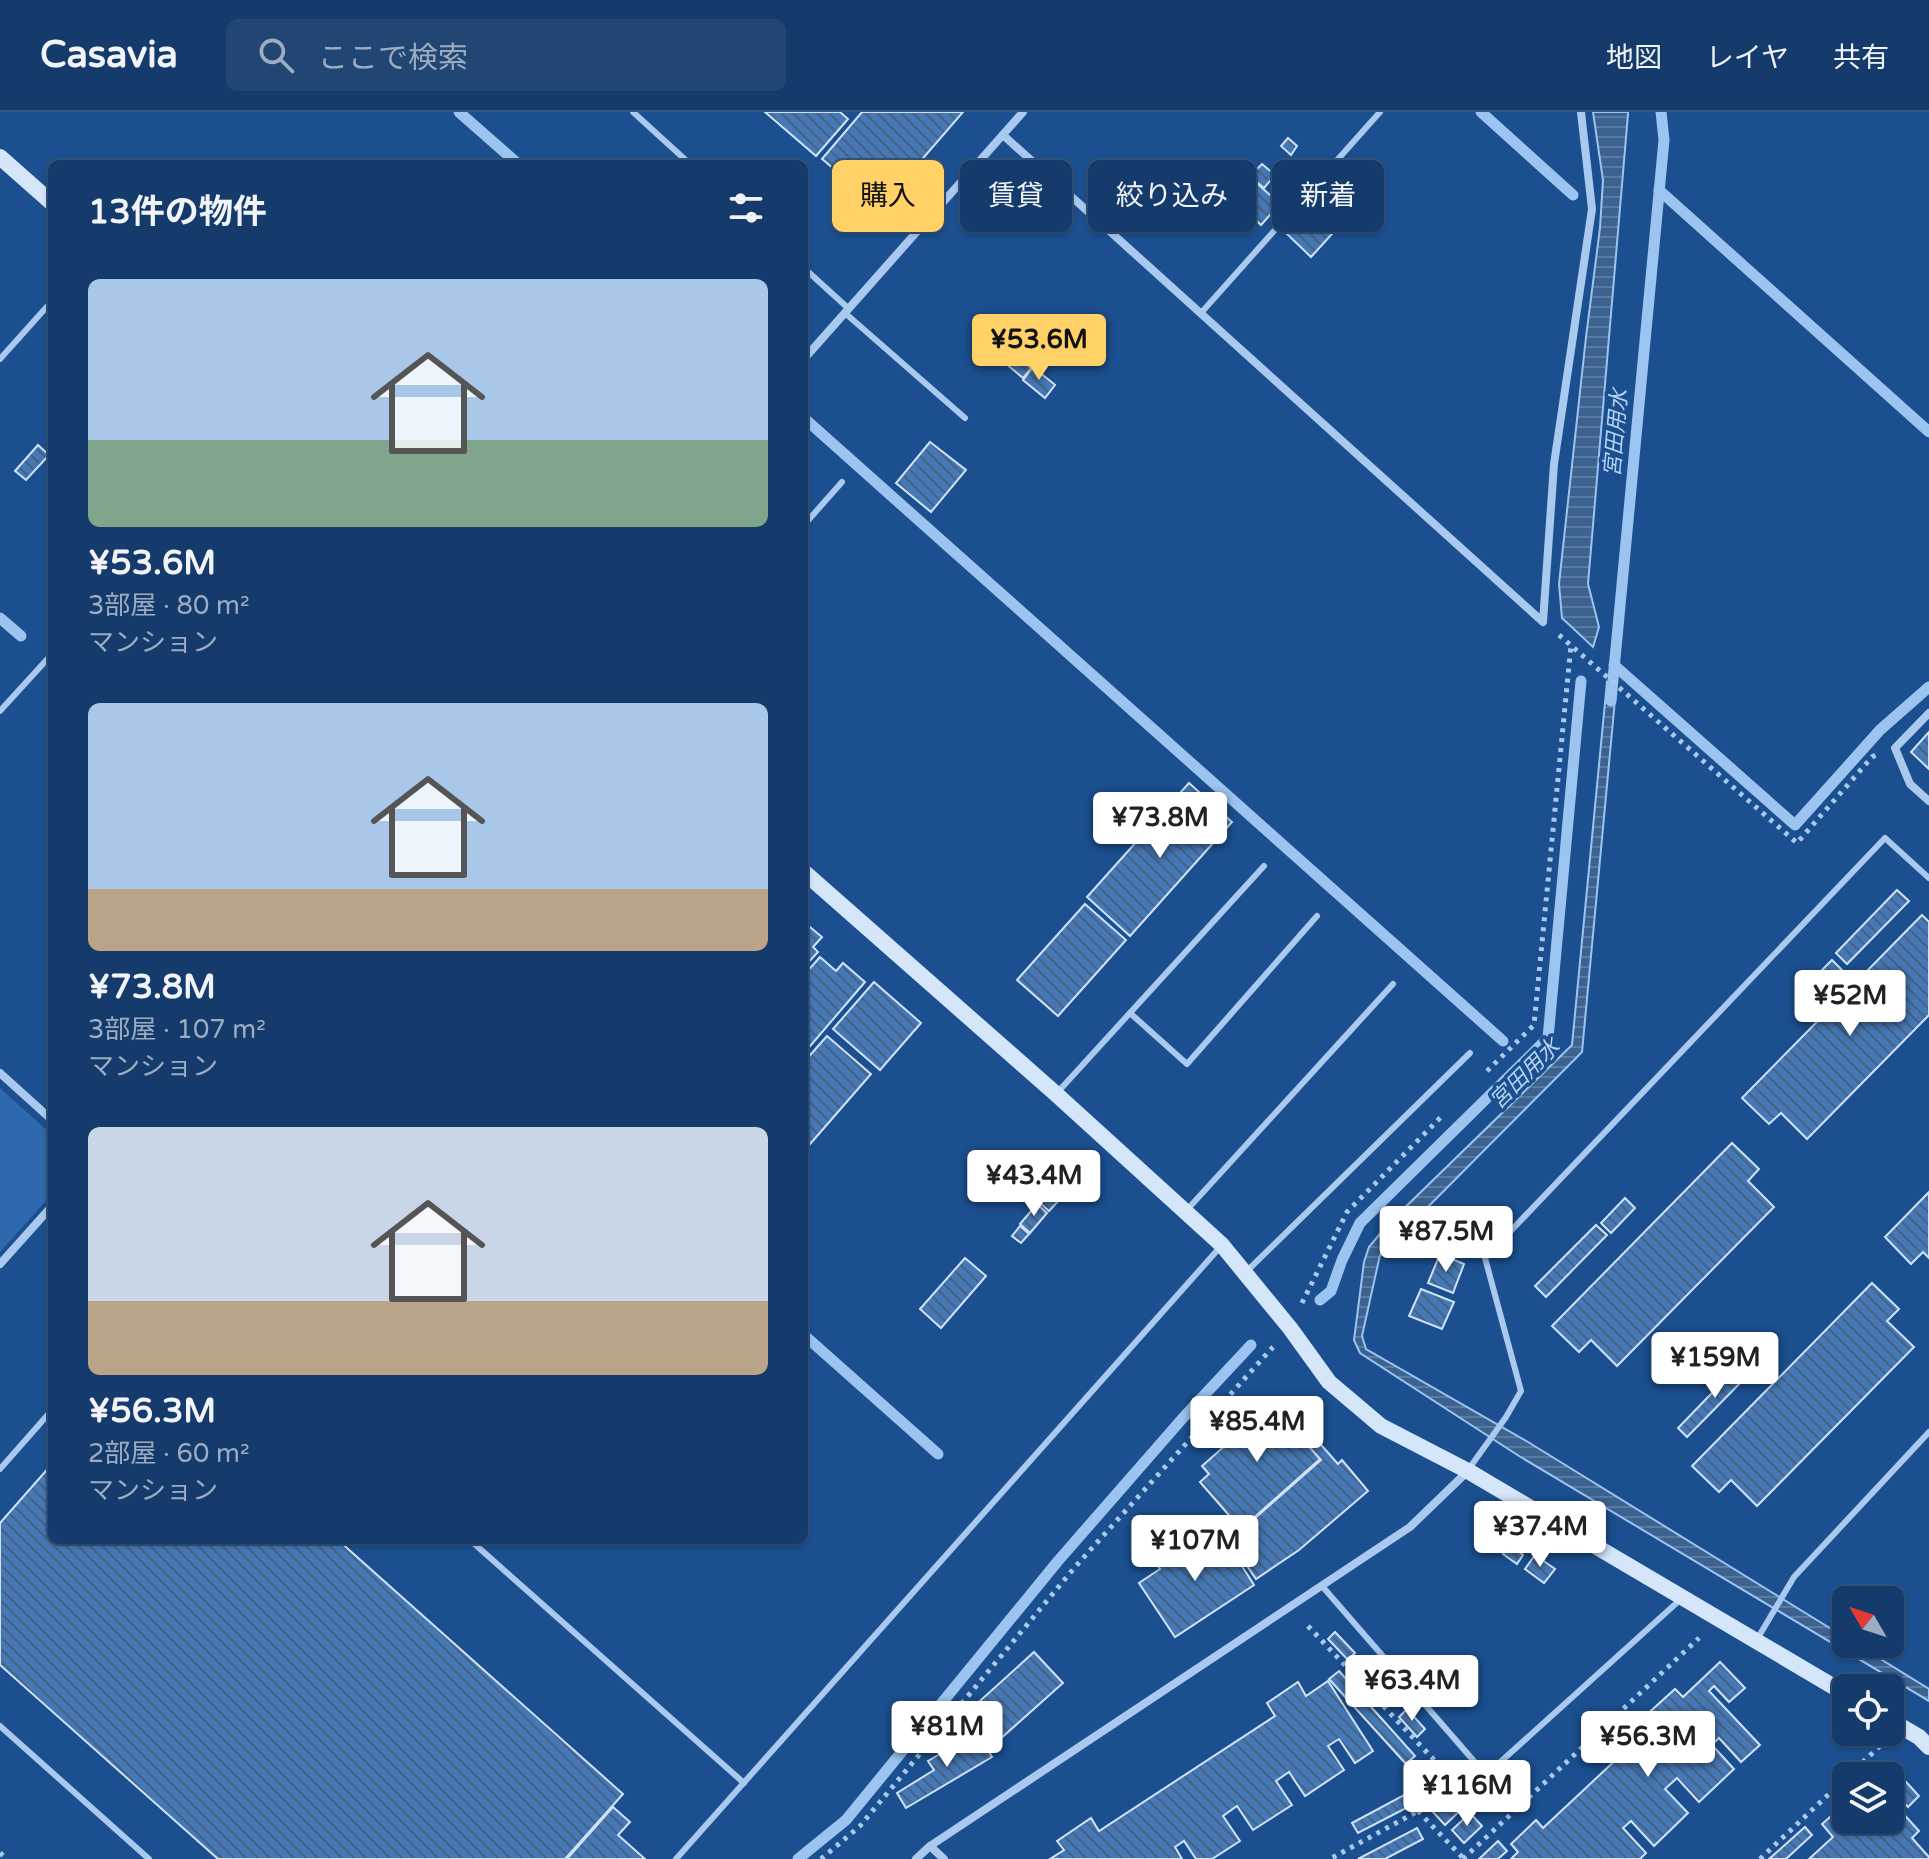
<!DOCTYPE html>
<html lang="ja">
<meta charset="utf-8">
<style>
body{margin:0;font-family:"Varela Round","Noto Sans JP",sans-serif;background:#214673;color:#f1f3f6;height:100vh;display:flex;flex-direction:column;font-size:30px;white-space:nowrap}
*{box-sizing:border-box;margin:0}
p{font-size:26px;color:#9dadc1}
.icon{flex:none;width:44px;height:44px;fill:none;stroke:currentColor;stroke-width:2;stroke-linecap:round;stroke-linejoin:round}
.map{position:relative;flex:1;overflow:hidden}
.side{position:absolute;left:48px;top:48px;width:760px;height:1384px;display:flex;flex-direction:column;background:#143b6b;border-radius:12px;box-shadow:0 2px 6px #0004,0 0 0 2px #33557e}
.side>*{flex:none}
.hud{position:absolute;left:832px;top:48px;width:760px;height:72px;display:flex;gap:16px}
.needle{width:52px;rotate:309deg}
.tools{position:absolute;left:1832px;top:1474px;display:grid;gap:16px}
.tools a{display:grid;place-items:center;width:72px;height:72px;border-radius:12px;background:#143b6b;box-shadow:0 2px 6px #0004,0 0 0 2px #33557e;font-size:40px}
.price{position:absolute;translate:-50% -68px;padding:0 18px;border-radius:8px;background:#fff;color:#222;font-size:26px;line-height:52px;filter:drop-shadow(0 2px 4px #0008)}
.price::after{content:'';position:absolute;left:50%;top:48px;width:24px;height:18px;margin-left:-12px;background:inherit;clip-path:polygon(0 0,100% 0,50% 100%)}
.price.current{background:#ffd166;color:#111}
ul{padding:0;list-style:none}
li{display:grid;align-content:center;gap:16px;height:424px;padding:0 40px}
li span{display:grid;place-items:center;height:248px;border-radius:12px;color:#555}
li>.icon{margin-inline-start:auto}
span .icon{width:144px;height:144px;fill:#fffc;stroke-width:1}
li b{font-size:34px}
h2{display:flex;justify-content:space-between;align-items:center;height:96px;padding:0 40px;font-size:34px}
.pill{padding:0 28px;border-radius:12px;background:#143b6b;box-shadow:0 2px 6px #0004,0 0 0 2px #33557e;font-size:28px;line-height:72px}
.pill.current{background:#ffd166;color:#111}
header{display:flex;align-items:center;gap:48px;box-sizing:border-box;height:112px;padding:0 40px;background:#143b6b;border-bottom:2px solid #33557e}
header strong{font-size:38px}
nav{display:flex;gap:44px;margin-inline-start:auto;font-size:28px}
.search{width:560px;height:72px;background:#214673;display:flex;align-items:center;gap:20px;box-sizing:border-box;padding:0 28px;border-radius:12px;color:#9dadc1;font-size:30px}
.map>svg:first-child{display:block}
.grass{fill:#2e69ad}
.water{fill:url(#water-rules);stroke:#9cc4f0;stroke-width:2}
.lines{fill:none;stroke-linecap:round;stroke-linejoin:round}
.stream{stroke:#9cc4f0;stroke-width:11}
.building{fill:url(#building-back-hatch);stroke:#cfe3fa;stroke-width:2}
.path{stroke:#a9c9ee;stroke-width:5;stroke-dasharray:4 6;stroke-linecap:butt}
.lane{stroke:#a9c9ee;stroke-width:6}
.street{stroke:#a9c9ee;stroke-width:8}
.secondary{stroke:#d6e6fa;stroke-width:16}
.labels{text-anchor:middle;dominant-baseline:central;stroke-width:7;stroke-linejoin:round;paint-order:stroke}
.water-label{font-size:22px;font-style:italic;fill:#b5d3f5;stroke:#1b4f8f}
</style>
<header>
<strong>Casavia</strong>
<div class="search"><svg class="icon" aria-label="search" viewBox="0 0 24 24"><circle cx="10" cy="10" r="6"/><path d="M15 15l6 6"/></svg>ここで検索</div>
<nav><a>地図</a><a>レイヤ</a><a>共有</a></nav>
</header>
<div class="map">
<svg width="1929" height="1747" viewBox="0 0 1929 1747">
<defs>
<pattern id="water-rules" width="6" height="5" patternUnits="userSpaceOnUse" patternTransform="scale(2)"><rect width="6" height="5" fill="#3c6290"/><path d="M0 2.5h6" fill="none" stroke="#597aa1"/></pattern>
<pattern id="building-back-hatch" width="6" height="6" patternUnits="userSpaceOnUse" patternTransform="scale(2)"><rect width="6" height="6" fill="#4478b7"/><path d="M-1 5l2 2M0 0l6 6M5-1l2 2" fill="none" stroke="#486282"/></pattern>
</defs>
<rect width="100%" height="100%" fill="#1b4f8f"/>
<polygon class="grass" points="0,976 52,1023 52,1082 0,1140"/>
<g class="water">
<polygon points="1593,0 1628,0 1628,2 1588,472 1599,515 1593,535 1562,506 1559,472 1586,225 1600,116 1603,68"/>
<polygon points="1607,570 1616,577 1582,940 1380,1143 1362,1224 1366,1237 1528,1330 1846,1526 1846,1532 1856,1532 1929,1577 1929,1589 1519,1344 1360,1241 1354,1228 1364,1150 1369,1135 1389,1111 1572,933"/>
</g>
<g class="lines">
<g class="stream">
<polyline points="459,0 518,52"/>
<polyline points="1481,0 1573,83"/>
<polyline points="1659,78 1929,320"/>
<polyline points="804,306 1503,929"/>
<polyline points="0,506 21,524"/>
<polyline points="1614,553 1795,713 1880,618 1929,575"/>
<polyline points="1611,589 1664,28 1661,0"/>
<polyline points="1320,1188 1331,1179 1342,1148 1360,1111 1548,926 1581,569"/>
<polyline points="804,1223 938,1342"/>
<polyline points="798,1747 846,1708 1058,1449 1182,1307 1251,1233"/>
</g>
</g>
<g class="building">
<polygon points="765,0 840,0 848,7 816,44"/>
<polygon points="862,0 963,0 880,96 822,47"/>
<polygon points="1288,26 1297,34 1291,43 1281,34"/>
<polygon points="1262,52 1275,63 1264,76 1250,64"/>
<polygon points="1250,65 1280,92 1261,113 1231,85"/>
<polygon points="1326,78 1351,101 1311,145 1287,122"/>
<polygon points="994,225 1031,256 1023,266 986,235"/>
<polygon points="1033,255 1055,273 1045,286 1023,268"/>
<polygon points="930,330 966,358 931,400 896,371"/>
<polygon points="38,333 49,343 26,368 15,359"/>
<polygon points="1929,620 1929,657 1911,640"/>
<polygon points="1189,671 1232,710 1130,824 1087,785"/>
<polygon points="1897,778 1909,789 1847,852 1836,841"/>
<polygon points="1085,792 1126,828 1058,904 1017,868"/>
<polygon points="1922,803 1929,810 1929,903 1807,1027 1781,1001 1769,1012 1742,986"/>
<polygon points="804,810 822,825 813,835 818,840 804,855"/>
<polygon points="820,845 836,859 843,851 865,870 805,940 804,863"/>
<polygon points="1832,848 1843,859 1819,883 1808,872"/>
<polygon points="874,870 921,911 880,958 833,917"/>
<polygon points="827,924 871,962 804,1039 804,950"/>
<polygon points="1732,1031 1759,1057 1748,1069 1774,1095 1617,1254 1591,1228 1579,1240 1552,1214"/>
<polygon points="1051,1077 1061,1086 1049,1099 1039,1090"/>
<polygon points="1929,1080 1929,1146 1923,1140 1911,1152 1885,1125"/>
<polygon points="1625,1086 1635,1096 1611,1121 1601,1111"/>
<polygon points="1037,1092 1047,1101 1030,1121 1020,1112"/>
<polygon points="1596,1113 1607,1123 1546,1185 1535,1174"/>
<polygon points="1020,1114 1029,1122 1021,1131 1012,1124"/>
<polygon points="1440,1142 1464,1152 1453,1181 1428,1171"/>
<polygon points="965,1146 986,1164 941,1216 920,1197"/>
<polygon points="1872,1171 1899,1197 1887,1209 1914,1235 1757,1394 1731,1368 1719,1380 1692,1354"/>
<polygon points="1421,1177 1454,1190 1442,1217 1409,1204"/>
<polygon points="1767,1226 1776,1236 1754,1258 1744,1248"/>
<polygon points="1741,1251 1751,1260 1687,1325 1678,1316"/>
<polygon points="1253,1287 1264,1300 1272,1293 1320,1347 1241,1417 1200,1370 1209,1362 1202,1354 1245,1316 1234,1303"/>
<polygon points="1307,1317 1338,1352 1342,1348 1368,1379 1299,1438 1256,1467 1221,1416 1228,1411 1236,1423 1321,1348 1300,1324"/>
<polygon points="52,1352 52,1428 338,1428 623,1682 565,1747 218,1747 0,1553 0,1411"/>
<polygon points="1214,1421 1220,1429 1224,1426 1254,1473 1175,1525 1139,1471 1160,1457 1151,1443 1161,1436 1170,1450"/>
<polygon points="1510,1433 1523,1443 1517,1452 1503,1442"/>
<polygon points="1535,1443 1555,1457 1544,1471 1525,1457"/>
<polygon points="1335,1520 1355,1541 1348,1548 1328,1527"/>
<polygon points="1034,1540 1063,1571 999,1628 971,1597"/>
<polygon points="1720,1550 1745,1576 1729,1590 1714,1574 1709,1579 1760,1633 1741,1650 1719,1626 1712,1633 1734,1657 1699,1690 1677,1666 1665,1677 1688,1701 1654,1734 1631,1709 1623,1716 1646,1741 1640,1747 1511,1747 1518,1740 1511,1732 1536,1708 1543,1716 1652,1614 1644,1605 1675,1577 1683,1585"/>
<polygon points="1339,1559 1415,1644 1406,1652 1329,1567"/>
<polygon points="1328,1569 1373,1639 1355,1651 1339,1627 1328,1634 1344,1658 1305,1684 1289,1660 1276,1669 1292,1693 1253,1718 1237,1694 1223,1704 1240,1729 1212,1747 1196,1747 1184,1729 1175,1735 1182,1747 1050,1747 1064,1738 1057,1729 1091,1706 1099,1719 1275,1604 1267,1591 1298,1570 1306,1584"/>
<polygon points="1407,1597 1425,1617 1417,1625 1399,1605"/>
<polygon points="977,1620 992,1645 906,1696 897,1681 934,1658 928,1649"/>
<polygon points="1896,1659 1919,1684 1908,1695 1895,1681 1890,1686 1890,1665"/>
<polygon points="1453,1681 1465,1694 1445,1713 1433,1700"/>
<polygon points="1404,1683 1410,1694 1358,1721 1352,1711"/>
<polygon points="1890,1687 1919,1719 1912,1726 1929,1745 1929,1747 1809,1747 1833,1725 1822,1712 1846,1691 1846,1708 1890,1708"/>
<polygon points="613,1695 630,1710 618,1723 645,1747 567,1747"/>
<polygon points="1470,1701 1482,1714 1464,1731 1452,1718"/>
<polygon points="1805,1715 1812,1723 1786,1747 1769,1747"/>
<polygon points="1417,1716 1423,1727 1385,1747 1358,1747"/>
<polygon points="1498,1729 1507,1739 1498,1747 1479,1747"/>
</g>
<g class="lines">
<g class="path">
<polyline points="1559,523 1797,731 1872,645 1876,643"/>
<polyline points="1487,959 1534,913 1571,533"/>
<polyline points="1302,1191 1347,1100 1443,1003"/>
<polyline points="1308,1514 1452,1667 1418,1699 1330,1747"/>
<polyline points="1848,1664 1880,1634"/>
<polyline points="1418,1699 1464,1747"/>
<polyline points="0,1741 7,1747"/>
<polyline points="821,1747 860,1714 1075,1455 1273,1235"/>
<polyline points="1463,1747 1699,1526"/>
<polyline points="1760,1747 1846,1666"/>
</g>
<g class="lane">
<polyline points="633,0 690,52"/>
<polyline points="804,156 849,197"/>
<polyline points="845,201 965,306"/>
<polyline points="1201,201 1380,0"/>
<polyline points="0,247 52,189"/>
<polyline points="804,413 842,370"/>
<polyline points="0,599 52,542"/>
<polyline points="1130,901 1187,952 1317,804"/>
<polyline points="1056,982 1264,754"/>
<polyline points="1185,1100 1393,872"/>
<polyline points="1247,1159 1470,941"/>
<polyline points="0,1357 52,1298"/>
<polyline points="1468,1358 1506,1305 1521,1279 1485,1146 1885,726 1929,766"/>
<polyline points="470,1428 744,1671"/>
<polyline points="1322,1474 1486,1663 1681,1487"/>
<polyline points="1756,1529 1794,1465 1929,1320"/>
<polyline points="0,1614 149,1747"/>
<polyline points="676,1747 1222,1133"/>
</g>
<g class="street">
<polyline points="1003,23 1543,510 1554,352 1592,97 1581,0"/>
<polyline points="804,247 1023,0"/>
<polyline points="1929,601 1895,636 1910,672 1929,689"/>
<polyline points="0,961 52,1008"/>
<polyline points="0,1152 52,1094"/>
<polyline points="930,1734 944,1747"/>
<polyline points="916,1747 930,1734 1410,1415 1467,1360"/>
</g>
<g class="secondary">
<polyline points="0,45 52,91"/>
<polyline points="804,760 1056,982 1222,1133 1290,1216 1329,1270 1381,1314 1468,1359 1846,1582"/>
<polyline points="1890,1608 1919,1625 1929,1635"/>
</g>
</g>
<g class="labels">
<g class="water-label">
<text transform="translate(1616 321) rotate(-85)">宮田用水</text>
<text transform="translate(1525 962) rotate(-45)">宮田用水</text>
</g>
</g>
</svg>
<div class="tools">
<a><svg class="needle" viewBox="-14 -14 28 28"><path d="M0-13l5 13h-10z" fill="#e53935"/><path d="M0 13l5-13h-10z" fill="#9dadc1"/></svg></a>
<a><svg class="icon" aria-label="locate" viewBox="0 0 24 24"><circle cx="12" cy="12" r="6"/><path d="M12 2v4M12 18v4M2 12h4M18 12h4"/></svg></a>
<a><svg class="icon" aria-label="layers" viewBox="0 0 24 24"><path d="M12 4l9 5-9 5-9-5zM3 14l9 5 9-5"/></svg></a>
</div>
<b class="price current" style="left:1039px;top:270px">¥53.6M</b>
<b class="price" style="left:1160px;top:748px">¥73.8M</b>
<b class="price" style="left:1850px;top:926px">¥52M</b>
<b class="price" style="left:1034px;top:1106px">¥43.4M</b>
<b class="price" style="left:1446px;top:1162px">¥87.5M</b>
<b class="price" style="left:1715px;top:1288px">¥159M</b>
<b class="price" style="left:1257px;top:1352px">¥85.4M</b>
<b class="price" style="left:1540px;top:1457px">¥37.4M</b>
<b class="price" style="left:1195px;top:1471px">¥107M</b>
<b class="price" style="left:1412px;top:1611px">¥63.4M</b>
<b class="price" style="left:947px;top:1657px">¥81M</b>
<b class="price" style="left:1648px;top:1667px">¥56.3M</b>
<b class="price" style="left:1467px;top:1716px">¥116M</b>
<div class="hud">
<a class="pill current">購入</a>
<a class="pill">賃貸</a>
<a class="pill">絞り込み</a>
<a class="pill">新着</a>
</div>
<section class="side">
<h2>13件の物件<svg class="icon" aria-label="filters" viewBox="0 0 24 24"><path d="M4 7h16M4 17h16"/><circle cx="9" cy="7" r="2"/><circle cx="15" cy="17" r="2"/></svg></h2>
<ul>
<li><span style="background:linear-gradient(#a9c7e8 65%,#7fa58c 0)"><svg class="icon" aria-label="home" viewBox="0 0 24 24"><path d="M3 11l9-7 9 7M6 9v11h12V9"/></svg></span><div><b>¥53.6M</b><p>3部屋 · 80 m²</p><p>マンション</p></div></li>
<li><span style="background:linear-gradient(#a9c7e8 75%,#b9a48a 0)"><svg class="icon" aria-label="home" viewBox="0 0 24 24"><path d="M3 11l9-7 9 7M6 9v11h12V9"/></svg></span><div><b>¥73.8M</b><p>3部屋 · 107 m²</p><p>マンション</p></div></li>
<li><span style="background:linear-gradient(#c9d6e8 70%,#b9a48a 0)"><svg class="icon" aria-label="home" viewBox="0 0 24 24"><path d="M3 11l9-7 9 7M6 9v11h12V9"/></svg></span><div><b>¥56.3M</b><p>2部屋 · 60 m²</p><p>マンション</p></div></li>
</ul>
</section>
</div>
